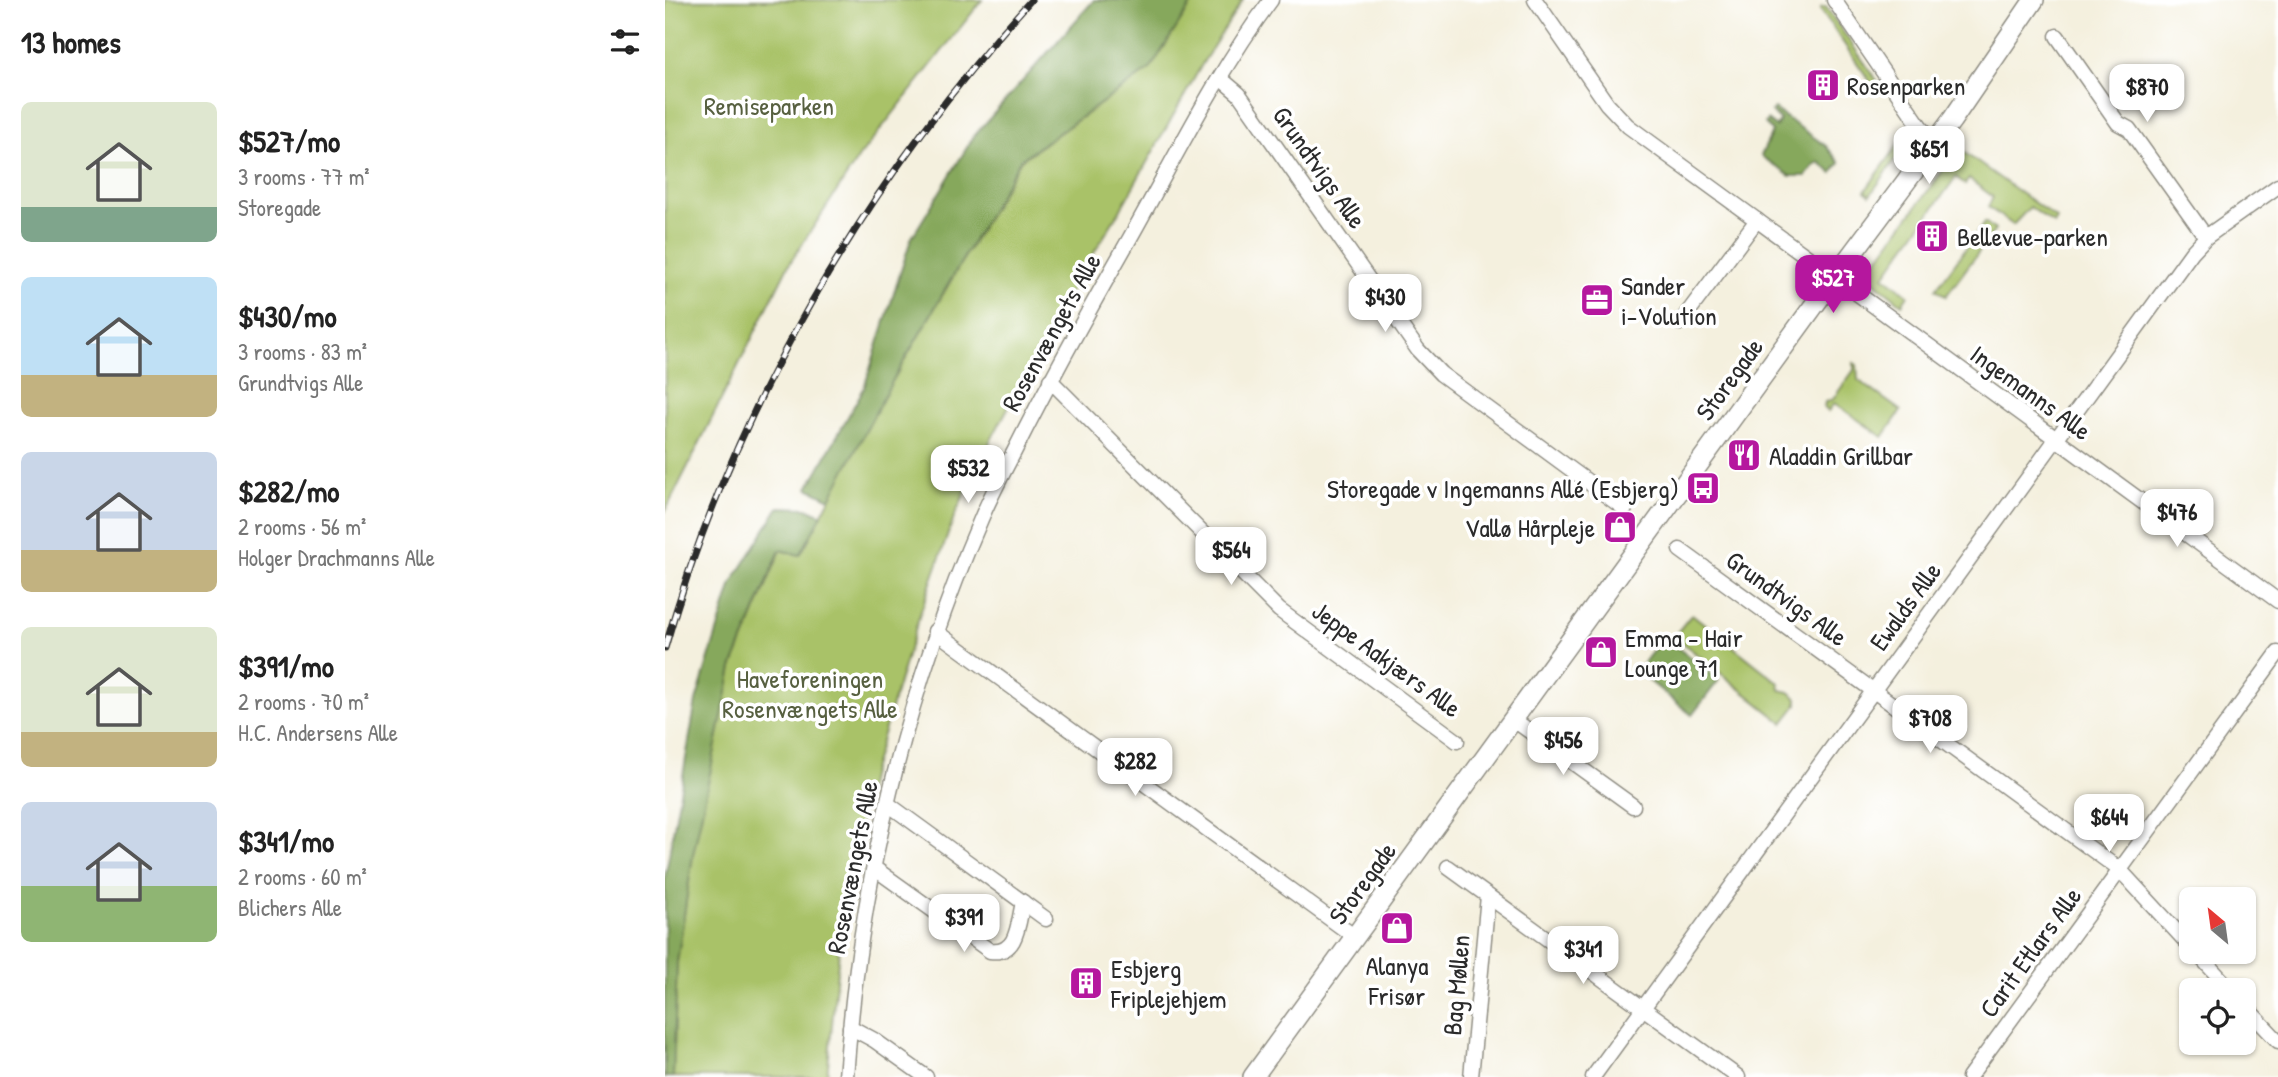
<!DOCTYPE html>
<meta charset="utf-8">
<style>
body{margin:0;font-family:"Patrick Hand",sans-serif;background:#f2f2f2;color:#222;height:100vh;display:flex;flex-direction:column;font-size:26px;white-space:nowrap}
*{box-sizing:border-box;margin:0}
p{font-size:23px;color:#767676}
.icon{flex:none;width:38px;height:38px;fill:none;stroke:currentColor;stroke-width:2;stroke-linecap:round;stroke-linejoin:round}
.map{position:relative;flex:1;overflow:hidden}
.side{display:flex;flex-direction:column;background:#fff;width:665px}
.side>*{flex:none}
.needle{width:46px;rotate:331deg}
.tools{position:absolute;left:1514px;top:887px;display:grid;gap:14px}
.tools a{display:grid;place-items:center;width:77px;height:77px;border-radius:10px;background:#fff;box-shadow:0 2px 5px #0004;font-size:35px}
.price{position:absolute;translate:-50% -60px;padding:0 16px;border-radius:14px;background:#fff;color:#222;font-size:23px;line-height:46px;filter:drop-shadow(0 2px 4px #0008)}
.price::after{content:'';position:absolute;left:50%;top:42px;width:21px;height:16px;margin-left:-10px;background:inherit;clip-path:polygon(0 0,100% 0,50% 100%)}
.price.current{background:#b5179e;color:#fff}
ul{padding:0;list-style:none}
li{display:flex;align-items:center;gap:21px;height:175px;padding:0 21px}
li span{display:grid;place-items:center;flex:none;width:196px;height:140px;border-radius:10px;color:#555}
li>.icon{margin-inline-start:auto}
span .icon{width:84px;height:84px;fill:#fffc;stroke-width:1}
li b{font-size:30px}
h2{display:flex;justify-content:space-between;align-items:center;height:84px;padding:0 21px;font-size:30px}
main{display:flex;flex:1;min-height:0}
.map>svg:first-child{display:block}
.green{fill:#a9c267;stroke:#6a7649;stroke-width:2}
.forest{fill:#86a85c;stroke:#586a44;stroke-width:2}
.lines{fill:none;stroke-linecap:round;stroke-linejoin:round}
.minor-casing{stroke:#908e84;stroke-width:17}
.tertiary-casing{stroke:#908e84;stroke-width:22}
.minor{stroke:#fff;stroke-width:14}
.tertiary{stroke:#fff;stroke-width:19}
.rail-casing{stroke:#2b2b2b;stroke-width:7}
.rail{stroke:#fff;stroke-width:4.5;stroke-dasharray:13;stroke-linecap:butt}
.labels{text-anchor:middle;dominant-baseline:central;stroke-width:7;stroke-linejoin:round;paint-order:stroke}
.poi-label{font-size:26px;fill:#2b2b2b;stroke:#fff;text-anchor:start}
.park-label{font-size:26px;fill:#576040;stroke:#fff}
.street-label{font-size:26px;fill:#2b2b2b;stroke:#fff}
</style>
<main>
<section class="side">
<h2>13 homes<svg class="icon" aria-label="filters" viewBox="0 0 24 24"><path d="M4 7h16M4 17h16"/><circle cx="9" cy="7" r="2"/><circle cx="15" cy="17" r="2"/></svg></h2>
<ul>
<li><span style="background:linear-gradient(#dfe7d0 75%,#7fa58c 0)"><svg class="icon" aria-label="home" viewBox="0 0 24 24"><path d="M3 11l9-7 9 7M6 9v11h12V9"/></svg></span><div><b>$527/mo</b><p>3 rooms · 77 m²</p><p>Storegade</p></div></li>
<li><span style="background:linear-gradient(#bfe0f5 70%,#c2b280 0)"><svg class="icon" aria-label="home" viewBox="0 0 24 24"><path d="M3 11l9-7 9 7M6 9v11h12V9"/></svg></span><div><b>$430/mo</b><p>3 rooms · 83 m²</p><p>Grundtvigs Alle</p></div></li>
<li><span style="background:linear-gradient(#c9d6e8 70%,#c2b280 0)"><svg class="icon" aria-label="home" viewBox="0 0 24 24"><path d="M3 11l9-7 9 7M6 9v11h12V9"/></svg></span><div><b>$282/mo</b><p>2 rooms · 56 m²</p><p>Holger Drachmanns Alle</p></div></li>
<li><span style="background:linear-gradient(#dfe7d0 75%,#c2b280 0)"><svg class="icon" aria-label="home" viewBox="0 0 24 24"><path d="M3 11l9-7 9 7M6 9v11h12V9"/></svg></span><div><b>$391/mo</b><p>2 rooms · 70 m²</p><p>H.C. Andersens Alle</p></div></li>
<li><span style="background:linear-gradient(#c9d6e8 60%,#8fb573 0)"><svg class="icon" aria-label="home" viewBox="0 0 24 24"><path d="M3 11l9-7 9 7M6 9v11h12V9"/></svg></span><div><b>$341/mo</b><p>2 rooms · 60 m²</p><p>Blichers Alle</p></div></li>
</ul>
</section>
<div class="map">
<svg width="1613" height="1077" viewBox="0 0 1613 1077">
<rect width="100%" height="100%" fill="#fff"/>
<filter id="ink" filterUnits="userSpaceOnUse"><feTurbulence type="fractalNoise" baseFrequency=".0143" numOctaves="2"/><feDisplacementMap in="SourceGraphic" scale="14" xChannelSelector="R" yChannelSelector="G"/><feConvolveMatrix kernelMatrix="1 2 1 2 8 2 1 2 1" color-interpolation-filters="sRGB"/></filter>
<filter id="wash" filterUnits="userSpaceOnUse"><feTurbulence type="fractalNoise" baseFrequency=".00686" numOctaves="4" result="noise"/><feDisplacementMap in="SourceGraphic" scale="28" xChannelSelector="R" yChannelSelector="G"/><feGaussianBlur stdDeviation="1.57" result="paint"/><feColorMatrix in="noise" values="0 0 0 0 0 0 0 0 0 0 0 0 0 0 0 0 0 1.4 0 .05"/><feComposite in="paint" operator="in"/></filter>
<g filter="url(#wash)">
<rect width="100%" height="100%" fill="#f4f0de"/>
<g class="green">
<polygon points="0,0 317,0 194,157 123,266 0,512"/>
<polygon points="529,0 578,0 539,61 454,212 406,290 311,468 289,517 255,614 205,777 179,898 162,1077 8,1077 12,962 28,855 67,668 116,550 135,555 224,387 356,160 485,69"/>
<polygon points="1157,7 1161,7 1217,88 1213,93 1155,9"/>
<polygon points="1239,137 1244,141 1205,195 1200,191"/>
<polygon points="1294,149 1392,219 1389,224 1365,207 1348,225 1323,207 1328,197 1304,179 1300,184 1291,177 1219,276 1243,295 1237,304 1207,280 1205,269"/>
<polygon points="1320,222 1330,230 1281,296 1271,289"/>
<polygon points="1189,363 1192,365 1193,380 1236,411 1218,437 1169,403 1163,411 1159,408 1160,402 1168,399 1189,370"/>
<polygon points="1027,614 1114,683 1115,690 1124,692 1132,698 1132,705 1118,723 1009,636"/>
</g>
<g class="forest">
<polygon points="429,0 529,0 485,69 355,160 224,387 165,499 143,488 199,388 246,239 309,136"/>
<polygon points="1109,109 1161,146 1175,163 1167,173 1154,162 1150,164 1141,176 1125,176 1096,156 1107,132 1100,123 1102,120 1111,127 1115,120 1106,112"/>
<polygon points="114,507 142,508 157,515 135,555 115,550 67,668 28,855 12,962 8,1077 0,1077 0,878 31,701 67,583"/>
<polygon points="999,637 1054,680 1027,715 972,671"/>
</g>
</g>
<g filter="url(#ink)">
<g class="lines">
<g class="minor-casing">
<g id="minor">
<polyline points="870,0 942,104 963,126 1613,601"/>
<polyline points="1169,0 1255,126 1270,143"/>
<polyline points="1392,36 1453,123 1464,129 1541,237"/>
<polyline points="555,78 574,94 753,350 776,374 960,509"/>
<polyline points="1015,323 1092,220"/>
<polyline points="385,380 614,610 792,741"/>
<polyline points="1015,550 1455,870 1526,947"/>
<polyline points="270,631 690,937"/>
<polyline points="849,720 968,806"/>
<polyline points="223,804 381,919"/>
<polyline points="783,867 1073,1077"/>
<path d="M209 868 325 951C353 955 353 923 358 902"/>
<polyline points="1531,952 1566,990"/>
<polyline points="1578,1004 1613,1041"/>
<polyline points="185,1027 209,1040 261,1077"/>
<path d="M181 1077C194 886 240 695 316 519 326 495 338 473 350 450 386 378 425 308 465 238 510 158 551 74 606 0"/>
<polyline points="806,1077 823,896"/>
<polyline points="928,1077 1527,252 1541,237 1613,186"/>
<polyline points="1304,1077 1613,653"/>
</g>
</g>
<g class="tertiary-casing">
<polyline id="tertiary" points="588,1077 1169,278 1287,120 1369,0"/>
</g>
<use href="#minor" class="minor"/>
<use href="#tertiary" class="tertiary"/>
<g class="rail-casing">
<path id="rail" d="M0 648C68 407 199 185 366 0"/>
</g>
<use href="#rail" class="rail"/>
</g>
</g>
<defs>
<g id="building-square" transform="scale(1.75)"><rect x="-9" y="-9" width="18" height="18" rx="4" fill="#b5179e" stroke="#fff"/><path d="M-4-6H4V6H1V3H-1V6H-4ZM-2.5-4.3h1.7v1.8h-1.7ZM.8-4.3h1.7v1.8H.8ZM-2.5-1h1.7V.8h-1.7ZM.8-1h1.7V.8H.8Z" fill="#fff"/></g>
<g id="office-square" transform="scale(1.75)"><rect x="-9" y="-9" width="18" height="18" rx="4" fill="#b5179e" stroke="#fff"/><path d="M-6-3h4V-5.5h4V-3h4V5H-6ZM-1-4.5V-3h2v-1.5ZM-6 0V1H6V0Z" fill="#fff"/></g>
<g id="restaurant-square" transform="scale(1.75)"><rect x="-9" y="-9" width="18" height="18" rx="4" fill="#b5179e" stroke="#fff"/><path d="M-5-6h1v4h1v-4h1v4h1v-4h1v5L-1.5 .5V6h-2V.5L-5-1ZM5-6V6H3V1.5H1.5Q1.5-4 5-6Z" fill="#fff"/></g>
<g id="bus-square" transform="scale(1.75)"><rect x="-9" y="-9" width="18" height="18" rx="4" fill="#b5179e" stroke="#fff"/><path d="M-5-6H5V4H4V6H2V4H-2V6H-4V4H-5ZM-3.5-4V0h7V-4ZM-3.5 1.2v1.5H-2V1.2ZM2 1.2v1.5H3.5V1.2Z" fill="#fff"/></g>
<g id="shop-square" transform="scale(1.75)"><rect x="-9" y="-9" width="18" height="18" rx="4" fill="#b5179e" stroke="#fff"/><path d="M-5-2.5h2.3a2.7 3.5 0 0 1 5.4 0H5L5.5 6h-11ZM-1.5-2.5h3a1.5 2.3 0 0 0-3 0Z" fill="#fff"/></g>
</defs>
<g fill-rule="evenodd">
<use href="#building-square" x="1158" y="85"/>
<use href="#building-square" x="1267" y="236"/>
<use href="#office-square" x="932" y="300"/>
<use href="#restaurant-square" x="1079" y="455"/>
<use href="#bus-square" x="1038" y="488"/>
<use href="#shop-square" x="955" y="527"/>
<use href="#shop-square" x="936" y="652"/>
<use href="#shop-square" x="732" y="928"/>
<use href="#building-square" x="421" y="983"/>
</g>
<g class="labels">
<g class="poi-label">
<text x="1182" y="85">Rosenparken</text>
<text x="1292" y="236">Bellevue-parken</text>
<text x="956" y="285">Sander<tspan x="956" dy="30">i-Volution</tspan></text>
<text x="1104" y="455">Aladdin Grillbar</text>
<text x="1014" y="488" text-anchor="end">Storegade v Ingemanns Allé (Esbjerg)</text>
<text x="930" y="527" text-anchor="end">Vallø Hårpleje</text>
<text x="960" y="637">Emma - Hair<tspan x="960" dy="30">Lounge 71</tspan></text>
<text x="732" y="965" text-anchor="middle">Alanya<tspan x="732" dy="30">Frisør</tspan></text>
<text x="446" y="968">Esbjerg<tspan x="446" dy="30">Friplejehjem</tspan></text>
</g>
<g class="park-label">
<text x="104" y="105">Remiseparken</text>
<text x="145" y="678">Haveforeningen<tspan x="145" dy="30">Rosenvængets Alle</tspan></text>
</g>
<g class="street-label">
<text transform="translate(655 167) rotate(55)">Grundtvigs Alle</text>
<text transform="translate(386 332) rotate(-61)">Rosenvængets Alle</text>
<text transform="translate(1064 379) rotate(-54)">Storegade</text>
<text transform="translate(1366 392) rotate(36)">Ingemanns Alle</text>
<text transform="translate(1122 598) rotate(36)">Grundtvigs Alle</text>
<text transform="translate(1240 606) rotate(-54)">Ewalds Alle</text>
<text transform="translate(722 659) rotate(36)">Jeppe Aakjærs Alle</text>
<text transform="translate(187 867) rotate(-79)">Rosenvængets Alle</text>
<text transform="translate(697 883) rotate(-54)">Storegade</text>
<text transform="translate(1365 952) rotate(-54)">Carit Etlars Alle</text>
<text transform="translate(791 985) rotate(-85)">Bag Møllen</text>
</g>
</g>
</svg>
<div class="tools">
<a><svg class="needle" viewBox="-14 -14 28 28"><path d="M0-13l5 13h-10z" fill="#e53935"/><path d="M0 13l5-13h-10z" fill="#767676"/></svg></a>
<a><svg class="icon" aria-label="locate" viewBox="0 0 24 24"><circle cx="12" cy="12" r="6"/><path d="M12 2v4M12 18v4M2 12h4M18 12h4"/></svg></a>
</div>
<b class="price" style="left:1482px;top:124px">$870</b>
<b class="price" style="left:1264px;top:186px">$651</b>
<b class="price current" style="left:1168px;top:315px">$527</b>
<b class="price" style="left:720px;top:334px">$430</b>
<b class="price" style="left:303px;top:505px">$532</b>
<b class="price" style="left:1512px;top:549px">$476</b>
<b class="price" style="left:566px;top:587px">$564</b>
<b class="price" style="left:1265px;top:755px">$708</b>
<b class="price" style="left:898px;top:777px">$456</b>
<b class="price" style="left:470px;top:798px">$282</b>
<b class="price" style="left:1444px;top:854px">$644</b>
<b class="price" style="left:299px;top:954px">$391</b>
<b class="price" style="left:918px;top:986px">$341</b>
</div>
</main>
